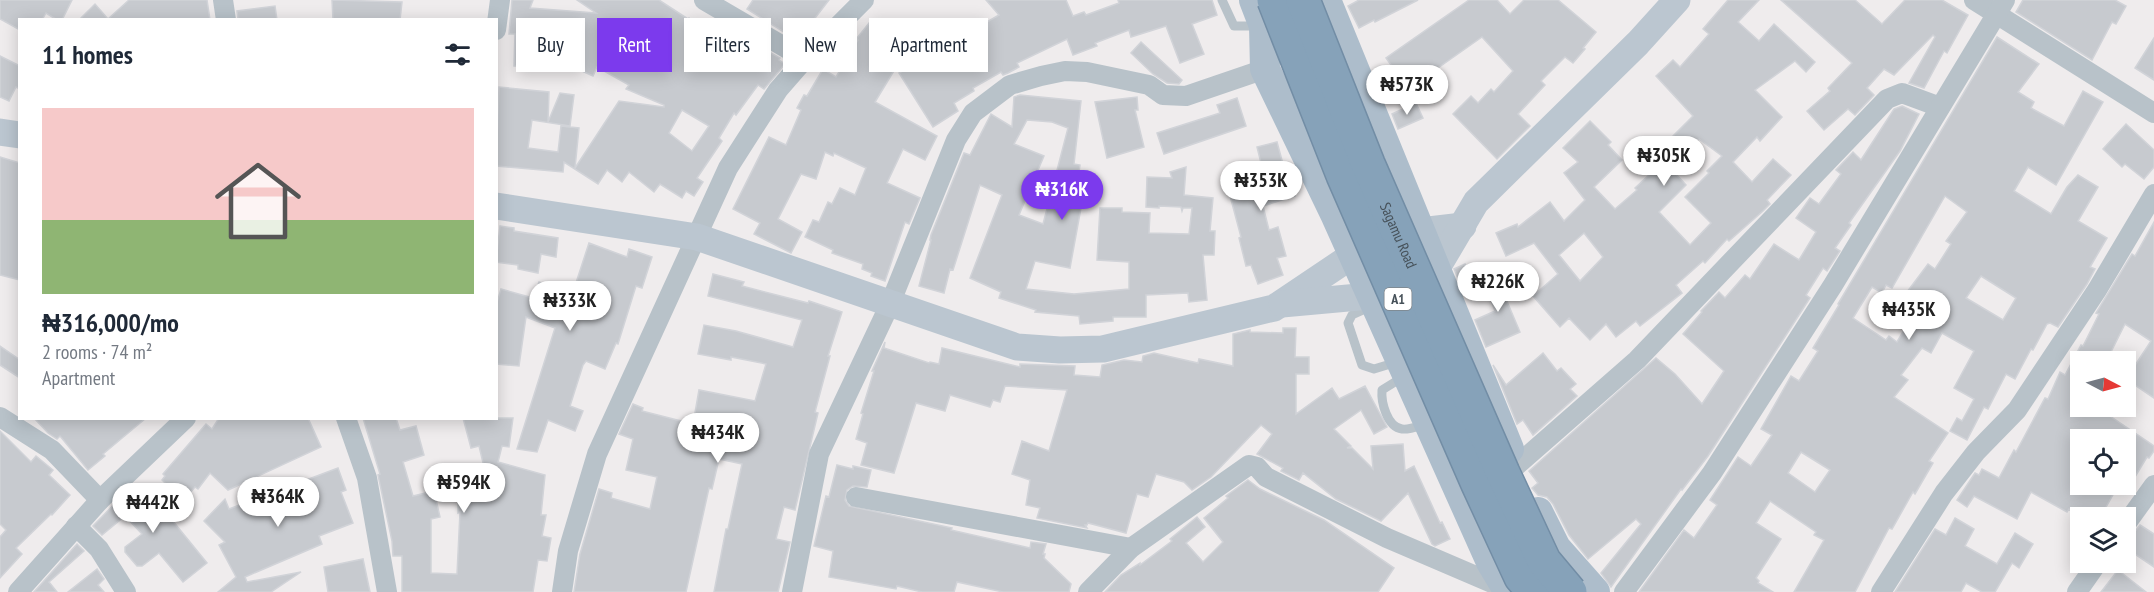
<!DOCTYPE html>
<meta charset="utf-8">
<style>
body{margin:0;font-family:"PT Sans Narrow",sans-serif;background:#f2f2f3;color:#1f2937;height:100vh;display:flex;flex-direction:column;font-size:22px;white-space:nowrap}
*{box-sizing:border-box;margin:0}
p{font-size:20px;color:#747a83}
.icon{flex:none;width:33px;height:33px;fill:none;stroke:currentColor;stroke-width:2;stroke-linecap:round;stroke-linejoin:round}
.map{position:relative;flex:1;overflow:hidden}
.sheet{position:absolute;left:18px;top:18px;width:480px;height:402px;display:flex;flex-direction:column;background:#fff;border-radius:0px;box-shadow:0 3px 15px #0003}
.sheet>*{flex:none}
.guide{position:absolute;left:516px;top:18px;width:570px;height:54px;display:flex;gap:12px}
.needle{width:39px;rotate:96deg}
.buttons{position:absolute;left:2070px;top:351px;display:grid;gap:12px}
.buttons a{display:grid;place-items:center;width:66px;height:66px;border-radius:0px;background:#fff;box-shadow:0 3px 15px #0003;font-size:30px}
.price{position:absolute;translate:-50% -51px;padding:0 14px;border-radius:21px;background:#fff;color:#222;font-size:20px;line-height:39px;filter:drop-shadow(0 2px 3px #0008)}
.price::after{content:'';position:absolute;left:50%;top:36px;width:18px;height:14px;margin-left:-9px;background:inherit;clip-path:polygon(0 0,100% 0,50% 100%)}
.price.active{background:#7c3aed;color:#fff}
ul{padding:0;list-style:none}
li{display:grid;align-content:center;gap:12px;height:318px;padding:0 24px}
li span{display:grid;place-items:center;height:186px;border-radius:0px;color:#555}
li>.icon{margin-inline-start:auto}
span .icon{width:108px;height:108px;fill:#fffc;stroke-width:1}
li b{font-size:26px}
h2{display:flex;justify-content:space-between;align-items:center;height:72px;padding:0 24px;font-size:26px}
.chip{padding:0 21px;border-radius:0px;background:#fff;box-shadow:0 3px 15px #0003;font-size:21px;line-height:54px}
.chip.active{background:#7c3aed;color:#fff}
.map>svg:first-child{display:block}
.building{fill:#c7cacf;stroke:#d1d3d8;stroke-width:1.5;fill-rule:evenodd}
.lines{fill:none;stroke-linecap:round;stroke-linejoin:round}
.lane{stroke:#b8c2c9;stroke-width:9}
.street{stroke:#b8c2c9;stroke-width:20}
.secondary{stroke:#bbc6d0;stroke-width:27}
.primary{stroke:#adbdcb;stroke-width:30}
.highway-bridge-casing{stroke:#728da5;stroke-width:36;stroke-linecap:butt}
.highway-bridge{stroke:#86a2b9;stroke-width:33}
.labels{text-anchor:middle;dominant-baseline:central;stroke-width:6;stroke-linejoin:round;paint-order:stroke}
.shield{fill:#fff;stroke:#7e858b;stroke-width:1.5}
.shield-label{font-size:14px;font-weight:bold;fill:#465159}
.street-label{font-size:15px;fill:#465159;stroke:#fff}
</style>
<div class="map">
<svg width="2154" height="592" viewBox="0 0 2154 592">
<rect width="100%" height="100%" fill="#efeced"/>
<g class="building">
<polygon points="0,0 72,0 62,20 57,20 46,13 42,20 20,20 20,30 0,19"/>
<polygon points="129,0 207,0 210,20 79,20 95,4 108,19"/>
<polygon points="332,0 402,2 400,20 333,20"/>
<path d="M512 0H533L530 8 596 13 577 0H659L688 19 689 18 714 37 718 30 753 52 757 45 780 58 779 60 785 64 764 89 758 85 736 115 734 113 719 138 722 141 697 178 703 182 694 196 686 191 682 198 660 184 654 192 629 172 622 182 607 170 598 184 564 162 563 172 496 166 499 87 549 92 548 122 560 93 574 95 570 126 532 120 528 148 558 152 561 126 579 128 575 168 619 101 664 107V105L626 89 629 85 597 67 593 76 573 67V62L583 39 551 36 550 67 514 66 515 34H509ZM682 110 709 126 692 151 669 133Z"/>
<polygon points="753,0 829,0 812,22 809,20 795,39 747,9"/>
<polygon points="986,0 1066,0 1073,16 1084,12 1086,15 1119,3 1118,0 1212,0 1217,15 1192,24 1204,54 1180,63 1166,26 1131,37 1129,30 1095,43 1097,46 1073,55 1067,39 1017,63 1019,67 1008,73 1003,75 1001,72 973,88 974,91 954,103 958,111 933,127 899,73 999,15"/>
<polygon points="1359,0 1418,0 1375,22 1374,20 1359,28 1348,6"/>
<polygon points="1469,0 1497,0 1510,14 1524,0 1558,0 1596,32 1583,48 1585,49 1573,63 1565,57 1541,81 1545,85 1518,114 1530,126 1497,159 1453,114 1471,96 1478,103 1491,89 1494,92 1513,71 1482,37 1408,89 1386,58"/>
<path d="M1728 0H1759L1738 22 1759 41 1774 24 1815 62 1806 72 1795 61 1755 90 1782 117 1760 141 1757 137 1733 162 1752 182 1773 159 1791 175 1767 200 1770 204 1763 211 1729 241 1727 239 1705 263 1703 261 1676 285 1682 293 1640 326 1636 321 1616 337 1606 324 1590 340 1569 318 1560 327 1533 296 1558 274 1534 243 1506 256 1496 233 1517 224 1518 227 1550 202 1564 221 1585 200 1564 173 1578 162 1563 148 1590 121 1611 142 1608 145 1622 160 1594 187 1615 209 1637 190 1635 188 1664 161 1686 185 1659 212 1690 245 1711 223 1685 197 1709 173 1707 171 1722 156 1699 139 1679 159 1665 144 1693 116 1656 76 1673 60 1680 67 1709 34 1703 29ZM1584 233 1603 257 1580 281 1559 255Z"/>
<polygon points="1781,0 1855,0 1882,24 1905,0 1942,0 1968,15 1947,53 1944,51 1924,88 1909,83 1935,37 1933,35 1894,75 1884,69 1867,88 1874,95 1855,115 1848,109 1824,130 1807,111 1830,91 1828,88 1852,63"/>
<polygon points="2023,0 2115,0 2126,6 2116,24 2112,22 2092,60 2016,12"/>
<polygon points="275,6 277,20 238,20 237,11"/>
<polygon points="905,19 922,44 898,64 875,102 937,136 925,160 903,149 887,183 920,198 909,224 905,222 885,281 871,276 872,273 862,269 863,264 832,253 833,250 805,237 813,220 819,222 828,202 832,204 840,188 855,195 866,168 834,153 833,156 825,152 816,179 801,174 778,219 802,232 791,253 754,234 760,223 733,209 769,137 786,145 801,110 797,108 804,95 807,96 823,69 836,77 858,40 857,38 869,23 883,35"/>
<path d="M1997 37 2039 64 2018 92 2034 102 2031 108 2064 126 2083 91 2103 102 2056 185 2028 167 2014 191 2051 214 2067 187 2078 175 2098 187 2078 221 2107 238 2090 267 2095 269 2087 284 2058 327 2050 323 2047 324 2033 350 2031 349 2015 379 2006 374 1988 409 1984 407 1967 440 1950 431 1957 418 1962 421 1974 399 1954 388 1974 351 1942 333 1931 353 1922 348 1901 375 1908 380 1894 397 1948 433 1929 461 1933 463 1915 494 1913 492 1892 529 1889 528 1855 592H1794L1824 540 1814 535 1816 532 1770 501 1756 523 1781 539 1756 578 1759 581 1758 583 1773 592H1639L1684 530 1694 538 1717 505 1710 500 1738 457 1751 466 1772 435 1761 429 1791 376 1799 381 1818 351 1813 348 1839 305 1838 304ZM1945 196 1967 212 1946 241 1951 244 1935 269 1928 264 1904 296 1910 299 1905 308 1914 313 1897 342 1889 336 1886 340 1853 318 1872 287 1882 293 1886 285 1892 288ZM1981 276 2016 298 2003 320 1966 298ZM1801 452 1830 470 1815 492 1788 473Z"/>
<polygon points="2154,38 2154,80 2135,68"/>
<polygon points="1141,42 1182,80 1179,84 1167,83 1153,74 1131,53"/>
<polygon points="0,56 20,66 20,89 16,87 9,101 0,97"/>
<path d="M1020 95 1081 101 1074 164 1080 165 1074 208H1081L1070 268 1035 261 1026 289 1074 294 1129 289V262L1097 260 1100 208H1122V212L1150 213 1149 233 1189 234 1192 208H1183L1182 211 1181 207 1159 206V208L1146 207 1147 177 1172 178 1170 172 1186 167 1184 195 1213 198 1210 231H1215L1214 255H1203L1207 300 1189 302 1188 293 1146 295V317H1113V321L1080 324 1079 316 1035 312 1036 310 999 298 1001 292 970 278 1002 195 980 185 953 270 950 269 944 293 919 286 931 240H930L931 235 964 153 970 155 991 114 1012 127 1014 97ZM1027 120 1052 122 1068 128 1043 224 1019 215 1044 156 1014 144Z"/>
<polygon points="1137,97 1138,110 1135,110 1144,147 1107,158 1095,102"/>
<polygon points="1237,98 1246,126 1164,154 1157,133 1220,113 1217,105"/>
<polygon points="1416,103 1423,118 1398,129 1392,114"/>
<polygon points="1902,106 1919,114 1900,151 1849,223 1851,225 1835,248 1840,251 1827,271 1823,268 1806,295 1810,298 1708,456 1682,490 1681,489 1611,587 1601,573 1641,524 1636,519 1588,559 1569,535 1553,504 1547,497 1538,495 1532,488 1538,483 1529,471 1656,358 1675,374 1702,404 1724,371 1683,334 1702,312 1701,311 1719,292 1725,298 1745,275 1750,279 1774,244 1799,260 1816,232 1796,218 1810,198 1819,204 1841,174 1836,170 1853,152 1861,160 1894,109"/>
<polygon points="2126,124 2154,150 2154,167 2144,179 2125,164 2122,167 2103,149"/>
<polygon points="1277,142 1283,164 1286,163 1295,196 1263,206 1269,230 1278,227 1286,256 1277,258 1283,275 1258,284 1251,265 1246,266 1239,238 1241,237 1225,177 1239,173 1240,177 1263,171 1257,147"/>
<polygon points="0,157 20,163 20,280 0,275"/>
<polygon points="2154,222 2154,398 2126,379 2151,341 2125,324 2110,354 2108,353 2104,362 2080,362 2080,406 2095,406 2154,446 2154,451 2149,458 2147,457 2135,477 2126,471 2126,440 2080,440 2080,484 2119,484 2105,509 2117,516 2116,518 2081,518 2069,509 2067,512 2031,492 2017,519 1974,496 1967,507 1957,500 1975,473 1979,475 1982,469 1999,478 2014,450 2016,452 2045,398 2048,399 2060,372 2065,375 2081,345 2083,346 2099,314 2096,313 2132,254 2135,256"/>
<polygon points="500,226 514,228 514,231 558,238 556,257 541,254 538,273 518,269 518,265 496,262"/>
<polygon points="589,243 627,257 629,249 652,257 642,288 636,286 618,344 616,343 605,369 586,361 583,365 570,406 583,411 575,431 548,420 537,452 517,449 555,328 526,317 519,366 496,364 496,306 501,289 533,298 539,282 572,295"/>
<polygon points="1465,264 1471,282 1461,285 1454,269"/>
<polygon points="713,274 744,282 742,286 808,303 809,301 842,312 828,356 830,356 815,412 818,413 795,510 784,507 776,539 790,542 778,592 714,592 726,529 728,529 742,464 719,459 712,489 709,488 686,592 574,592 580,554 599,489 612,493 611,498 650,509 657,477 626,470 633,439 619,434 633,404 643,408 642,411 693,424 699,390 755,401 766,364 731,357 731,360 698,354 704,325 736,331 793,347 802,320 708,296"/>
<polygon points="1505,274 1514,296 1506,299 1520,332 1486,347 1475,320 1495,311 1484,282"/>
<polygon points="1283,328 1296,328 1295,357 1309,357 1309,374 1296,374 1296,414 1332,388 1339,399 1365,386 1387,427 1374,434 1361,410 1334,429 1351,446 1347,448 1352,448 1373,469 1371,446 1403,444 1405,471 1414,466 1440,523 1442,522 1450,539 1435,546 1432,544 1408,493 1381,521 1336,499 1303,473 1299,480 1281,471 1283,468 1257,454 1272,434 1261,425 1211,477 1192,490 1184,482 1156,474 1148,497 1137,494 1126,533 1088,523 1087,525 1085,525 1087,528 1037,518 1040,508 1026,505 1030,480 1012,474 1022,441 1049,451 1067,390 1005,386 1000,402 993,400 990,407 950,395 945,411 916,403 894,473 861,465 867,443 856,439 863,414 861,413 874,371 872,371 885,342 884,348 929,363 930,362 939,364 942,348 1020,367 1020,364 1075,366 1074,375 1100,377 1102,365 1124,360 1142,362 1143,356 1154,353 1198,363 1199,359 1233,366 1233,334 1250,330 1250,332 1283,333"/>
<polygon points="0,346 20,360 20,378 0,365"/>
<polygon points="1543,353 1557,371 1561,368 1576,384 1570,389 1577,396 1533,435 1523,420 1517,424 1493,365 1506,385"/>
<polygon points="34,418 146,418 103,454 105,456 88,470 60,436 57,439 48,433"/>
<polygon points="219,418 308,418 321,447 228,490 210,473 198,489 195,487 183,501 162,480 165,476 163,474 206,424 212,429"/>
<polygon points="363,418 396,418 400,430 416,426 424,455 403,462 413,496 434,491 440,517 431,519 431,573 454,574 457,574 460,512 458,513 458,492 490,492 479,446 471,448 463,418 513,418 509,447 502,446 498,462 545,475 541,515 546,515 542,536 551,538 547,561 538,560 533,592 402,592 402,556 393,556 392,541 378,475 380,474"/>
<polygon points="0,431 31,462 36,456 53,470 49,475 70,495 52,515 51,514 16,548 22,554 0,578 0,537 6,530 0,524"/>
<polygon points="837,465 853,469 853,466 871,470 867,487 853,486 847,490 845,500 849,506 952,528 951,530 1030,548 1031,542 1046,544 1043,554 1045,554 1044,558 1071,584 1069,592 1003,592 957,582 954,592 922,592 897,586 896,589 829,577 833,551 814,546 826,496 829,497"/>
<polygon points="338,468 346,490 341,492 353,523 319,536 322,544 245,577 247,582 301,572 271,592 218,592 236,577 219,545 225,542 204,521 225,499 229,509"/>
<polygon points="1248,480 1260,489 1324,520 1394,568 1378,592 1105,592 1121,575 1140,563 1140,565 1172,541 1170,539 1197,517 1205,527 1186,543 1203,562 1223,542 1204,518 1228,498 1226,496"/>
<polygon points="134,484 146,497 150,493 207,563 183,582 159,553 142,566 137,566 125,552 125,547 142,534 125,516 102,535 93,526"/>
<polygon points="1955,518 1974,529 1965,546 1997,564 2015,533 2033,544 2019,568 2012,563 1995,592 1982,592 1966,583 1961,592 1895,592 1935,529 1946,535"/>
<polygon points="2140,525 2154,534 2154,567 2126,548 2126,543"/>
<polygon points="77,544 84,551 49,582 57,592 34,592"/>
<polygon points="363,559 370,592 328,592 324,567"/>
<polygon points="97,569 104,579 98,585 104,592 68,592"/>
<polygon points="2118,570 2146,592 2101,592"/>
</g>
<g class="lines">
<g class="lane">
<polyline points="1222,0 1234,26 1260,26"/>
<polyline points="1372,306 1352,315 1348,323 1362,365 1374,369 1397,362"/>
<path d="M1403 377 1382 390C1381 402 1387 427 1402 429 1409 430 1419 426 1426 424"/>
</g>
<g class="street">
<polyline points="223,0 226,20"/>
<polyline points="704,0 805,59"/>
<polyline points="1974,0 2154,113"/>
<polyline points="496,30 500,0"/>
<polyline points="0,417 52,450 100,500"/>
<polyline points="346,418 367,478 387,592"/>
<polyline points="1516,466 1637,360 1887,99 1902,93 1940,107"/>
<polyline points="856,497 1131,548"/>
<polyline points="2126,524 2154,485"/>
<polyline points="76,526 99,549 126,592"/>
<polyline points="18,592 100,500 186,418"/>
<polyline points="562,592 568,551 597,454 728,168 778,90 805,59 864,0"/>
<polyline points="792,592 819,454 890,304 956,140 973,113 1010,85 1041,76 1065,71 1087,72 1149,85 1163,95 1186,96 1265,69"/>
<polyline points="1088,592 1131,548 1249,465 1257,467 1266,477 1387,538 1506,589"/>
<polyline points="1624,592 1712,473 1833,285 2005,0"/>
<polyline points="1881,592 1944,493 1976,452 2017,410 2097,290 2154,194"/>
<polyline points="2077,592 2098,562"/>
</g>
<g class="secondary">
<polyline points="0,132 20,135"/>
<polyline points="496,206 697,237 1017,347 1060,350 1103,349 1274,308 1353,255 1420,231 1463,226"/>
<polyline points="1282,304 1370,296 1437,268 1476,202 1638,43 1677,0"/>
</g>
<g class="primary">
<polyline points="1254,0 1264,26 1265,69 1336,216 1491,562 1509,592"/>
<polyline points="1326,0 1509,449"/>
<polyline points="1538,512 1556,548 1595,592"/>
</g>
<g class="highway-bridge-casing">
<g id="highway-bridge">
<polyline points="1274,0 1343,175 1478,484 1521,577 1534,592"/>
<path id="s1" d="M1303 0 1368 164 1503 473 1544 561 1570 592"/>
</g>
</g>
<use href="#highway-bridge" class="highway-bridge"/>
</g>
<g class="labels">
<rect class="shield" x="1384.5" y="288" width="27" height="22" rx="4.5"/>
<g class="shield-label">
<text x="1398" y="299">A1</text>
</g>
<g class="street-label">
<text stroke="none"><textPath href="#s1" startOffset="254">Sagamu Road</textPath></text>
</g>
</g>
</svg>
<div class="buttons">
<a><svg class="needle" viewBox="-14 -14 28 28"><path d="M0-13l5 13h-10z" fill="#e53935"/><path d="M0 13l5-13h-10z" fill="#747a83"/></svg></a>
<a><svg class="icon" aria-label="locate" viewBox="0 0 24 24"><circle cx="12" cy="12" r="6"/><path d="M12 2v4M12 18v4M2 12h4M18 12h4"/></svg></a>
<a><svg class="icon" aria-label="layers" viewBox="0 0 24 24"><path d="M12 4l9 5-9 5-9-5zM3 14l9 5 9-5"/></svg></a>
</div>
<b class="price" style="left:1407px;top:116px">₦573K</b>
<b class="price" style="left:1664px;top:187px">₦305K</b>
<b class="price" style="left:1261px;top:212px">₦353K</b>
<b class="price active" style="left:1062px;top:221px">₦316K</b>
<b class="price" style="left:1498px;top:313px">₦226K</b>
<b class="price" style="left:570px;top:332px">₦333K</b>
<b class="price" style="left:1909px;top:341px">₦435K</b>
<b class="price" style="left:718px;top:464px">₦434K</b>
<b class="price" style="left:464px;top:514px">₦594K</b>
<b class="price" style="left:278px;top:528px">₦364K</b>
<b class="price" style="left:153px;top:534px">₦442K</b>
<div class="guide">
<a class="chip">Buy</a>
<a class="chip active">Rent</a>
<a class="chip">Filters</a>
<a class="chip">New</a>
<a class="chip">Apartment</a>
</div>
<section class="sheet">
<h2>11 homes<svg class="icon" aria-label="filters" viewBox="0 0 24 24"><path d="M4 7h16M4 17h16"/><circle cx="9" cy="7" r="2"/><circle cx="15" cy="17" r="2"/></svg></h2>
<ul>
<li><span style="background:linear-gradient(#f6c9c9 60%,#8fb573 0)"><svg class="icon" aria-label="home" viewBox="0 0 24 24"><path d="M3 11l9-7 9 7M6 9v11h12V9"/></svg></span><div><b>₦316,000/mo</b><p>2 rooms · 74 m²</p><p>Apartment</p></div></li>
</ul>
</section>
</div>
